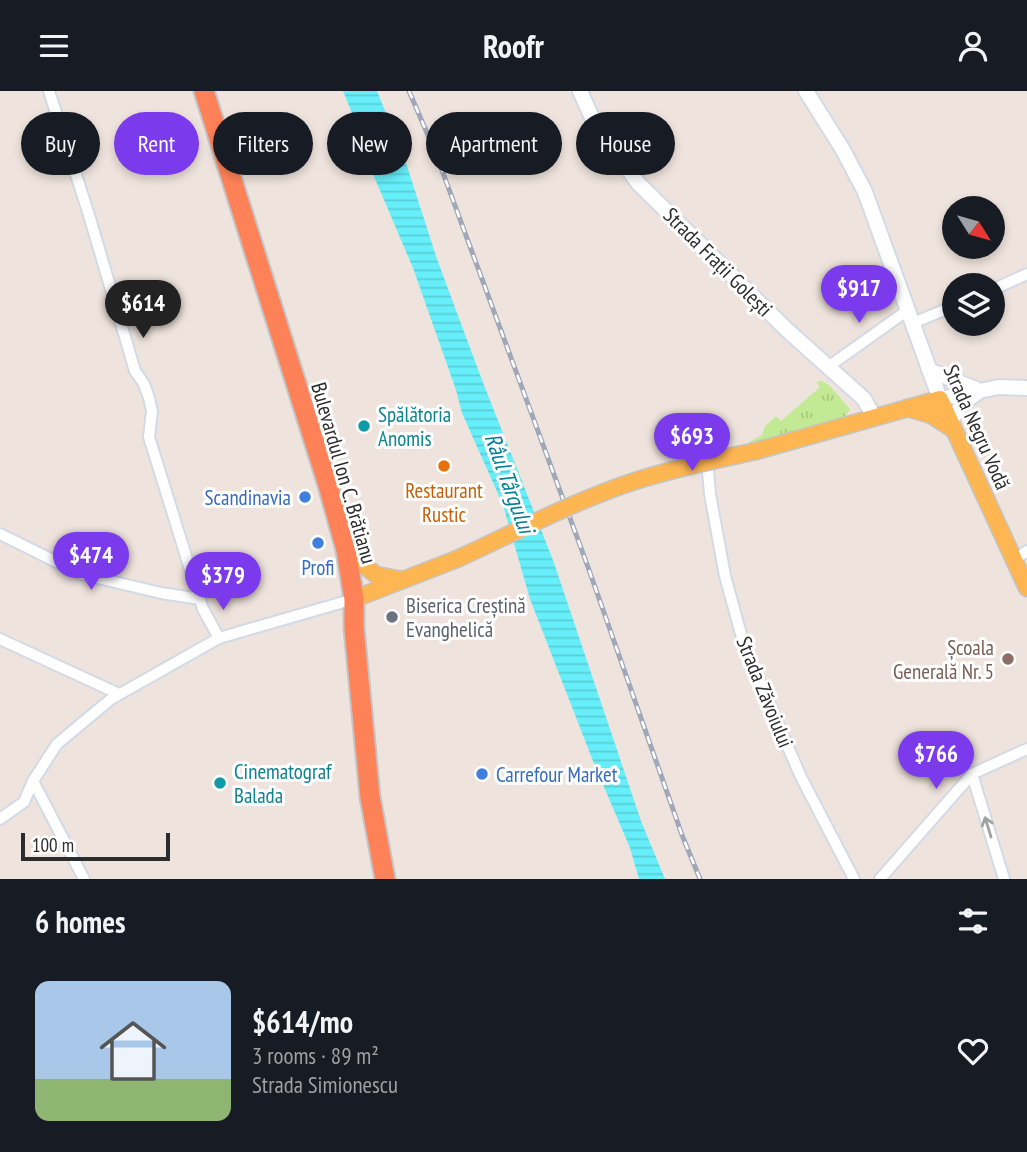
<!DOCTYPE html>
<meta charset="utf-8">
<style>
body{margin:0;font-family:"PT Sans Narrow",sans-serif;background:#20242c;color:#f1f3f6;height:100vh;display:flex;flex-direction:column;font-size:26px;white-space:nowrap}
*{box-sizing:border-box;margin:0}
p{font-size:23px;color:#9ea1a6}
.icon{flex:none;width:38px;height:38px;fill:none;stroke:currentColor;stroke-width:2;stroke-linecap:round;stroke-linejoin:round}
.map{position:relative;height:788px;overflow:hidden}
.drawer{display:flex;flex-direction:column;background:#171b24;flex:1}
.drawer>*{flex:none}
.guide{position:absolute;left:21px;top:21px;width:985px;height:63px;display:flex;gap:14px}
.needle{width:46px;rotate:127deg}
.fabs{position:absolute;left:942px;top:105px;display:grid;gap:14px}
.fabs a{display:grid;place-items:center;width:63px;height:63px;border-radius:50%;background:#171b24;box-shadow:0 4px 10px #0003;font-size:35px}
.scale{position:absolute;left:21px;bottom:18px;width:149px;box-sizing:border-box;padding-left:7px;border:4px solid #2c2c2c;border-top:0;font-size:19px;line-height:24px;white-space:nowrap;color:#2c2c2c;-webkit-text-stroke:5px #fff;paint-order:stroke}
.price{position:absolute;translate:-50% -60px;padding:0 16px;border-radius:24px;background:#7c3aed;color:#fff;font-size:23px;line-height:46px;filter:drop-shadow(0 2px 4px #0008)}
.price::after{content:'';position:absolute;left:50%;top:42px;width:21px;height:16px;margin-left:-10px;background:inherit;clip-path:polygon(0 0,100% 0,50% 100%)}
.price.current{background:#222;color:#fff}
ul{padding:0;list-style:none}
li{display:flex;align-items:center;gap:21px;height:175px;padding:0 35px}
li+li{border-top:2px solid #363941}
li span{display:grid;place-items:center;flex:none;width:196px;height:140px;border-radius:14px;color:#555}
li>.icon{margin-inline-start:auto}
span .icon{width:84px;height:84px;fill:#fffc;stroke-width:1}
li b{font-size:30px}
h2{display:flex;justify-content:space-between;align-items:center;height:84px;padding:0 35px;font-size:30px}
.chip{padding:0 24px;border-radius:32px;background:#171b24;box-shadow:0 4px 10px #0003;font-size:24px;line-height:63px}
.chip.current{background:#7c3aed;color:#fff}
header{display:flex;justify-content:space-between;align-items:center;height:91px;padding:0 35px;background:#171b24;font-size:32px;font-weight:700}
.map>svg:first-child{display:block}
.grass{fill:url(#grass-tufts)}
.water{fill:url(#water-rules)}
.lines{fill:none;stroke-linecap:round;stroke-linejoin:round}
.street-casing{stroke:#d2dae6;stroke-width:14}
.secondary-casing{stroke:#d2dae6;stroke-width:18}
.primary-casing{stroke:#c4c4c4;stroke-width:19}
.highway-casing{stroke:#c4c4c4;stroke-width:23}
.street{stroke:#fff;stroke-width:10}
.secondary{stroke:#fff;stroke-width:14}
.primary{stroke:#feb653;stroke-width:16}
.highway{stroke:#ff8158;stroke-width:19}
.rail-casing{stroke:#9fa7b8;stroke-width:5}
.rail{stroke:#fff;stroke-width:2.5;stroke-dasharray:8;stroke-linecap:butt}
.primary-bridge-casing{stroke:#c4c4c4;stroke-width:19;stroke-linecap:butt}
.primary-bridge{stroke:#feb653;stroke-width:16}
.oneway{stroke:#a0a0a0}
.culture-dot{fill:#0f9aa8;stroke:#fff;stroke-width:2.5}
.food-dot{fill:#e8710a;stroke:#fff;stroke-width:2.5}
.shop-dot{fill:#3f7fe0;stroke:#fff;stroke-width:2.5}
.worship-dot{fill:#6b7280;stroke:#fff;stroke-width:2.5}
.education-dot{fill:#8d6e63;stroke:#fff;stroke-width:2.5}
.labels{text-anchor:middle;dominant-baseline:central;stroke-width:6;stroke-linejoin:round;paint-order:stroke}
.street-label{font-size:21px;fill:#2c2c2c;stroke:#fff}
.culture-label{font-size:21px;fill:#0d838f;stroke:#fff;text-anchor:start}
.food-label{font-size:21px;fill:#c56008;stroke:#fff}
.shop-label{font-size:21px;fill:#366cbe;stroke:#fff;text-anchor:end}
.worship-label{font-size:21px;fill:#5b616d;stroke:#fff;text-anchor:start}
.education-label{font-size:21px;fill:#785e54;stroke:#fff;text-anchor:end}
.water-label{font-size:23px;font-style:italic;fill:#037e95;stroke:#fff}
</style>
<header><svg class="icon" aria-label="menu" viewBox="0 0 24 24"><path d="M4 6h16M4 12h16M4 18h16"/></svg>Roofr<svg class="icon" aria-label="person" viewBox="0 0 24 24"><circle cx="12" cy="8" r="4"/><path d="M4 21q1-7 8-7t8 7"/></svg></header>
<div class="map">
<svg width="1027" height="788" viewBox="0 0 1027 788">
<defs>
<pattern id="grass-tufts" width="24" height="20" patternUnits="userSpaceOnUse" patternTransform="scale(1.75)"><rect width="24" height="20" fill="#c2ea94"/><path d="M3 7l-1-3M5 7V3M7 7l1-3M15 17l-1-3M17 17v-4M19 17l1-3" fill="none" stroke="#a7c980"/></pattern>
<pattern id="water-rules" width="6" height="5" patternUnits="userSpaceOnUse" patternTransform="scale(1.75)"><rect width="6" height="5" fill="#66effa"/><path d="M0 2.5h6" fill="none" stroke="#59cdd6"/></pattern>
</defs>
<rect width="100%" height="100%" fill="#efe4dd"/>
<polygon class="grass" points="821,290 829,294 850,318 845,326 749,354 749,351 762,344 765,335 776,325 781,330 820,296 816,291"/>
<polygon class="water" points="343,0 377,0 406,72 437,168 482,289 553,469 641,730 665,788 639,788 630,757 593,670 530,508 503,414 462,322 456,299 413,177 373,83 354,27"/>
<g class="lines">
<g class="street-casing">
<g id="street">
<polyline points="49,0 89,124 135,280 144,293 149,307 152,320 149,346 195,494 203,518 219,547"/>
<polyline points="992,199 1027,183"/>
<polyline points="913,232 954,215"/>
<polyline points="828,276 908,219"/>
<polyline points="706,358 710,403 725,485 744,554 801,686 854,788"/>
<polyline points="0,443 81,483 161,502 200,508"/>
<polyline points="1014,469 1027,460"/>
<polyline points="0,548 119,603"/>
<polyline points="972,683 1004,788"/>
<polyline points="33,690 84,788"/>
<polyline points="0,728 24,711 33,690 57,653 111,608 219,547 354,508"/>
<polyline points="880,788 972,683 1027,658"/>
</g>
</g>
<g class="secondary-casing">
<g id="secondary">
<polyline points="580,0 594,31 638,92 786,238 864,308 874,326"/>
<polyline points="806,0 843,59 865,101 940,308 999,296 1027,297"/>
<polyline points="929,279 976,298"/>
<polyline points="950,331 963,312 977,302"/>
</g>
</g>
<g class="primary-casing">
<g id="primary">
<polyline points="907,317 931,324 953,338"/>
<polyline points="756,360 940,308 1027,497"/>
<polyline points="346,459 376,484 403,489"/>
<polyline points="354,508 457,468"/>
</g>
</g>
<g class="highway-casing">
<polyline id="highway" points="204,0 328,394 346,459 354,508 354,537 370,706 385,788"/>
</g>
<use href="#street" class="street"/>
<use href="#secondary" class="secondary"/>
<use href="#primary" class="primary"/>
<use href="#highway" class="highway"/>
<g class="rail-casing">
<polyline id="rail" points="409,0 436,63 588,476 682,744 700,788"/>
</g>
<use href="#rail" class="rail"/>
<g class="primary-bridge-casing">
<path id="primary-bridge" d="M457 468C516 441 574 410 635 390 675 377 715 369 756 360"/>
</g>
<use href="#primary-bridge" class="primary-bridge"/>
</g>
<defs><path id="oneway-shaft" d="M-6 0H5M1.5-3L5.5 0L1.5 3" fill="none" stroke-width="1.6" stroke-linecap="round" stroke-linejoin="round" transform="scale(1.75)"/></defs>
<use class="oneway" href="#oneway-shaft" transform="translate(988 736) rotate(-107)"/>
<g class="culture-dot">
<circle cx="364" cy="335" r="7"/>
<circle cx="220" cy="692" r="7"/>
</g>
<circle class="food-dot" cx="444" cy="375" r="7"/>
<g class="shop-dot">
<circle cx="305" cy="406" r="7"/>
<circle cx="318" cy="452" r="7"/>
<circle cx="482" cy="683" r="7"/>
</g>
<circle class="worship-dot" cx="392" cy="526" r="7"/>
<circle class="education-dot" cx="1008" cy="568" r="7"/>
<g class="labels">
<g class="street-label">
<text transform="translate(718 171) rotate(45)">Strada Frații Golești</text>
<text transform="translate(977 336) rotate(66)">Strada Negru Vodă</text>
<text transform="translate(344 382) rotate(74)">Bulevardul Ion C. Brătianu</text>
<text transform="translate(765 601) rotate(68)">Strada Zăvoiului</text>
</g>
<g class="culture-label">
<text x="378" y="323">Spălătoria<tspan x="378" dy="24">Anomis</tspan></text>
<text x="234" y="680">Cinematograf<tspan x="234" dy="24">Balada</tspan></text>
</g>
<g class="food-label">
<text x="444" y="399">Restaurant<tspan x="444" dy="24">Rustic</tspan></text>
</g>
<g class="shop-label">
<text x="291" y="406">Scandinavia</text>
<text x="318" y="476" text-anchor="middle">Profi</text>
<text x="496" y="683" text-anchor="start">Carrefour Market</text>
</g>
<g class="worship-label">
<text x="406" y="514">Biserica Creștină<tspan x="406" dy="24">Evanghelică</tspan></text>
</g>
<g class="education-label">
<text x="994" y="556">Școala<tspan x="994" dy="24">Generală Nr. 5</tspan></text>
</g>
<g class="water-label">
<text transform="translate(510 392) rotate(70)">Râul Târgului</text>
</g>
</g>
</svg>
<div class="fabs">
<a><svg class="needle" viewBox="-14 -14 28 28"><path d="M0-13l5 13h-10z" fill="#e53935"/><path d="M0 13l5-13h-10z" fill="#9ea1a6"/></svg></a>
<a><svg class="icon" aria-label="layers" viewBox="0 0 24 24"><path d="M12 4l9 5-9 5-9-5zM3 14l9 5 9-5"/></svg></a>
</div>
<div class="scale">100 m</div>
<b class="price" style="left:859px;top:234px">$917</b>
<b class="price current" style="left:143px;top:249px">$614</b>
<b class="price" style="left:692px;top:382px">$693</b>
<b class="price" style="left:91px;top:501px">$474</b>
<b class="price" style="left:223px;top:521px">$379</b>
<b class="price" style="left:936px;top:700px">$766</b>
<div class="guide">
<a class="chip">Buy</a>
<a class="chip current">Rent</a>
<a class="chip">Filters</a>
<a class="chip">New</a>
<a class="chip">Apartment</a>
<a class="chip">House</a>
</div>
</div>
<section class="drawer">
<h2>6 homes<svg class="icon" aria-label="filters" viewBox="0 0 24 24"><path d="M4 7h16M4 17h16"/><circle cx="9" cy="7" r="2"/><circle cx="15" cy="17" r="2"/></svg></h2>
<ul>
<li><span style="background:linear-gradient(#a9c7e8 70%,#8fb573 0)"><svg class="icon" aria-label="home" viewBox="0 0 24 24"><path d="M3 11l9-7 9 7M6 9v11h12V9"/></svg></span><div><b>$614/mo</b><p>3 rooms · 89 m²</p><p>Strada Simionescu</p></div><svg class="icon" aria-label="heart" viewBox="0 0 24 24"><path d="M12 20l-8-8c-3-5 5-10 8-4 3-6 11-1 8 4z"/></svg></li>
</ul>
</section>
